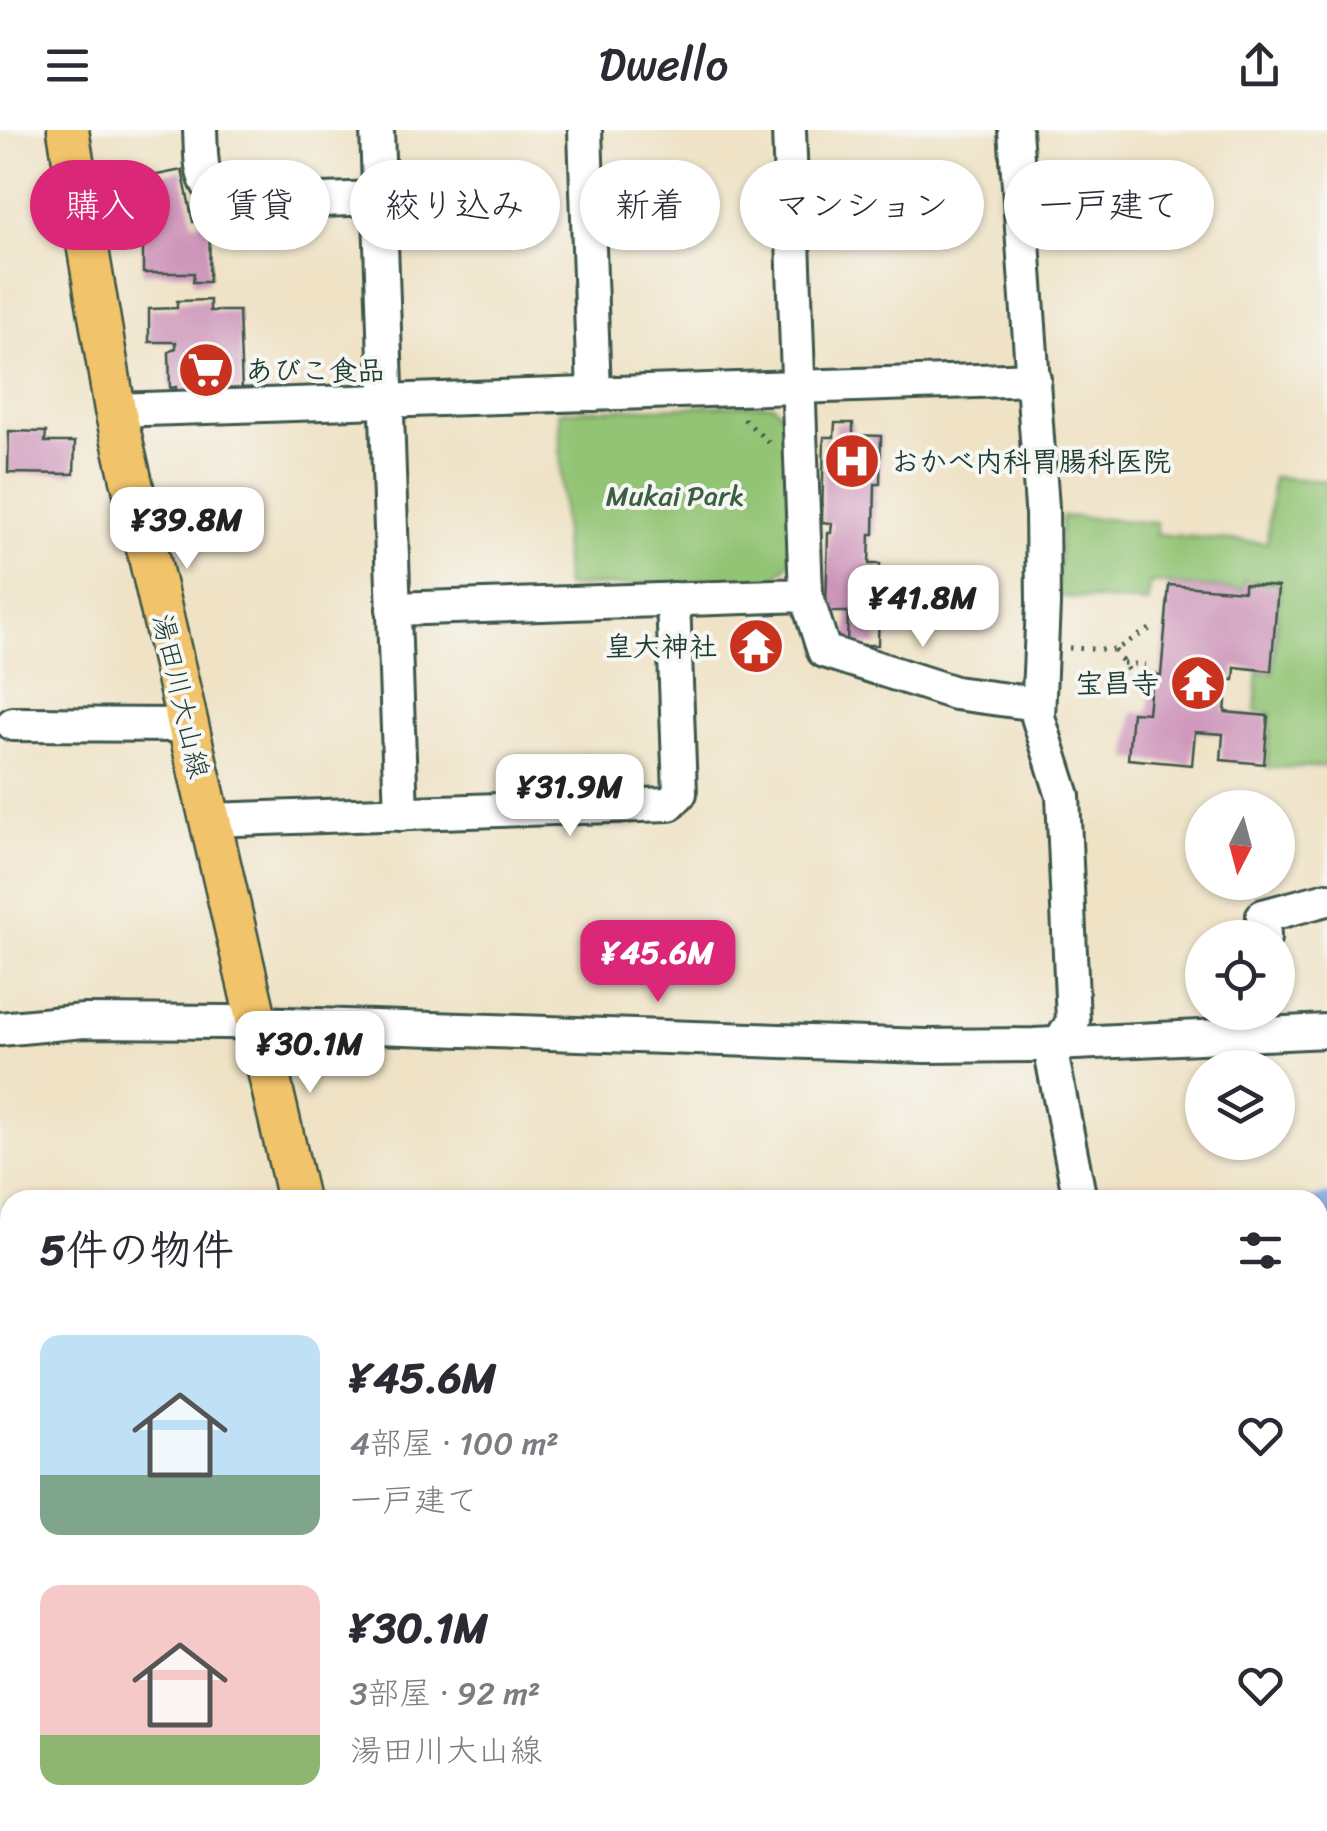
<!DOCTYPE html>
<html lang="ja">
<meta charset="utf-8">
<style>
body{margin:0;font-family:Sriracha,"Klee One",sans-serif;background:#f7f7f7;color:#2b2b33;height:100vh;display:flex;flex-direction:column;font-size:38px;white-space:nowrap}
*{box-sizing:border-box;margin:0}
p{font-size:32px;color:#7c7c81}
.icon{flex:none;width:55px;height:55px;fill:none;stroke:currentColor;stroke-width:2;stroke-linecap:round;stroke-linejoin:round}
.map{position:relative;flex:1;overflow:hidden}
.drawer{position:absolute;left:0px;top:1060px;width:1328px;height:642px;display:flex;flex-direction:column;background:#fff;border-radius:30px 30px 0 0;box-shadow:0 2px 8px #0004}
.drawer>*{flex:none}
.top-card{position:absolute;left:30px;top:30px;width:1268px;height:90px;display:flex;gap:20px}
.needle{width:65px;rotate:186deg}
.buttons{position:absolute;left:1185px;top:660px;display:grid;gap:20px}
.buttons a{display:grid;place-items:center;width:110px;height:110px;border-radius:50%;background:#fff;box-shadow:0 2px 8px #0004;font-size:50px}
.price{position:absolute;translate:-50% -85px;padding:0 22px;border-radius:20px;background:#fff;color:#222;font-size:32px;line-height:65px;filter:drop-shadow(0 2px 5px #0008)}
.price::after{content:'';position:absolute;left:50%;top:60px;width:30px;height:22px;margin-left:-15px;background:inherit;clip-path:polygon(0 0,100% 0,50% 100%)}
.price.selected{background:#db2777;color:#fff}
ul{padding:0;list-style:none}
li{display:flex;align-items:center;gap:30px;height:250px;padding:0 40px}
li span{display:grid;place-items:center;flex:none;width:280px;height:200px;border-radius:20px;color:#555}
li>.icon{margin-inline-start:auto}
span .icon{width:120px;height:120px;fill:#fffc;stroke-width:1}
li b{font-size:42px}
h2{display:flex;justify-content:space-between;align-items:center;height:120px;padding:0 40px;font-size:42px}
.chip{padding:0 35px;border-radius:45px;background:#fff;box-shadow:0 2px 8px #0004;font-size:35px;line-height:90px}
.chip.selected{background:#db2777;color:#fff}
header{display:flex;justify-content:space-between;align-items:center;height:130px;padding:0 40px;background:#fff;font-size:45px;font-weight:600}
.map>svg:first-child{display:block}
.green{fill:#93c474;stroke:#598054;stroke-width:2.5}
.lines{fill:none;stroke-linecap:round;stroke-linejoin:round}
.river{stroke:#74a2dd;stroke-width:55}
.building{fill:#ce95ba}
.minor-casing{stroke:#3e564a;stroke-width:38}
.major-casing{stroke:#3e564a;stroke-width:45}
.path{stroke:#3e564a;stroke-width:5;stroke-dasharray:2.5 8;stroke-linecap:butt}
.minor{stroke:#fff;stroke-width:32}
.major{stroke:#f1c36a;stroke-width:40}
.labels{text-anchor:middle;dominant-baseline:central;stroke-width:8;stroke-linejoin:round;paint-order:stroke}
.poi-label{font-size:28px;font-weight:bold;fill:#1f3d34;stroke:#f6f6f2;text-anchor:start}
.park-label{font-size:28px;fill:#3c5f44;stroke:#f6f6f2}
.street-label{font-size:28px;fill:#1f3d34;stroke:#f6f6f2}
</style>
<header><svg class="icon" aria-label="menu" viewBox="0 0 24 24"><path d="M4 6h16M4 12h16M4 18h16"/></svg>Dwello<svg class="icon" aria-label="share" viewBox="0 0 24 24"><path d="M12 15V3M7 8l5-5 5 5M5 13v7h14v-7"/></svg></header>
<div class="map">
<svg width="1327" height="1701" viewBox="0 0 1327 1701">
<rect width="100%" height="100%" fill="#f6f6f2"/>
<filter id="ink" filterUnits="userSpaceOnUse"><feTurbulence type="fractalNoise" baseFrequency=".01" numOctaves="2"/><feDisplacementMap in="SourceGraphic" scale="20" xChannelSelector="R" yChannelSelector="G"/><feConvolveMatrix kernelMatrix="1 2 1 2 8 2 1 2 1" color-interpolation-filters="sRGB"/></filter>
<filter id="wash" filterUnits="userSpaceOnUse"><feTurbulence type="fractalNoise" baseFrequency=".0048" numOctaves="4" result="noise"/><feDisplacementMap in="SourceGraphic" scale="40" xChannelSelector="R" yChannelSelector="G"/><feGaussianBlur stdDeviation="2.25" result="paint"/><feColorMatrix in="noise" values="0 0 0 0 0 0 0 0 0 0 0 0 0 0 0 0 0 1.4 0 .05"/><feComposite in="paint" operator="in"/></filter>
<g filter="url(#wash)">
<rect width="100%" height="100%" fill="#efe2c5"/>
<g class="green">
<polygon points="772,274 786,289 791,431 773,450 565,457 559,281"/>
<polygon points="1273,347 1327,351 1327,636 1267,638 1271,583 1255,581 1258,542 1273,543 1280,454 1244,451 1243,460 1150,453 1148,473 1056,466 1062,386 1156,393 1156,404 1267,413"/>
</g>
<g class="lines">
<g class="river">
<polyline points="1318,1095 1327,1092"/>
<polyline points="0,1139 10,1139"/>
</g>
</g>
<g id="blocks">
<g class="building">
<polygon points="182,40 193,92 210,91 209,152 193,152 194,143 143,143 143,94 156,91 153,80 158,79 152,46"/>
<polygon points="210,170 210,181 239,181 242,260 176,261 176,257 170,258 169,222 176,218 176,212 149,212 149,179 177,178 177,171"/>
<polygon points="835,293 853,293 853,305 881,306 880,354 875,354 874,404 870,404 869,434 880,434 878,515 847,515 848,482 826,482 828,403 831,403 832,393 822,392 824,307 834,307"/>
<polygon points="9,301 46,302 45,312 75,312 74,344 8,343"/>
<polygon points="1244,454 1278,457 1271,541 1235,537 1234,550 1228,550 1225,582 1268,586 1264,634 1221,630 1223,604 1195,602 1192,635 1128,629 1132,582 1148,583 1152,544 1161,545 1169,455 1244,461"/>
<polygon points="1319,1237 1327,1238 1327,1302 1318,1301"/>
<polygon points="1318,1309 1327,1310 1326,1499 1318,1498"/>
<polygon points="1318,1608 1327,1609 1326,1701 1169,1701 1170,1692 1318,1692"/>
<polygon points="504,1692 672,1695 740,1692 739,1701 503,1701"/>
<polygon points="928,1692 1035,1692 1034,1701 927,1701"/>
<polygon points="1058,1692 1165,1692 1164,1701 1066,1701 1058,1700"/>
</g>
</g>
</g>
<g filter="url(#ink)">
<use href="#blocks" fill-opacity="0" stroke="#3e564a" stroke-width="2.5"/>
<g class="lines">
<g class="minor-casing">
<g id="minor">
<path d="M200 0C202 36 197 63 239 73L379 68"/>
<polyline points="377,0 401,684"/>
<polyline points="585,0 594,264"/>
<polyline points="1015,0 1042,378 1043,474 1038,587 1063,666 1073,891 1052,927 1080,1070"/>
<polyline points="115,280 1034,249"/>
<polyline points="806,465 824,521 955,563 1038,574"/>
<polyline points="393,479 806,465 789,0"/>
<polyline points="13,594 187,595"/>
<polyline points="210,690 669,674 680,663 673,469"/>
<polyline points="1264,808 1263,786 1327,769"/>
<polyline points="0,899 84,891 227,892 925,916 1034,915 1327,901"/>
<polyline points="1318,1225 1327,1222"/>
<polyline points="0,1276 10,1276"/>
<polyline points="1318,1518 1327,1519"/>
<polyline points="354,1692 359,1701"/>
<polyline points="1,1701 10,1471"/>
<polyline points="764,1701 764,1692"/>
</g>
</g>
<g class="major-casing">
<g id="major">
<polyline points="68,0 115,280 298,1070"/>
<polyline points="448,1692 451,1701"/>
</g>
</g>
<g class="path">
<polyline points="744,289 769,313"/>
<polyline points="1069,518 1115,520 1153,497"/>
<polyline points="1115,520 1136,553"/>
<polyline points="1123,533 1145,535"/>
</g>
<use href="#minor" class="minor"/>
<use href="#major" class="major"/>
</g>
</g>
<defs>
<g id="supermarket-disc" transform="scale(2.875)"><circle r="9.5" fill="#c8321e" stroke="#f6f6f2"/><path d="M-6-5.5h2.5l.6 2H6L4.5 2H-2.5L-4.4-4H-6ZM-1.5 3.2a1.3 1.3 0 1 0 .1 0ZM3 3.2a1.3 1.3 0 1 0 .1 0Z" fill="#fff"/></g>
<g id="hospital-disc" transform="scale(2.875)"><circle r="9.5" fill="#c8321e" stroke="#f6f6f2"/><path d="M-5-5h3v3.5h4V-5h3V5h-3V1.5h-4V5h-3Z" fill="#fff"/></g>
<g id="temple-disc" transform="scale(2.875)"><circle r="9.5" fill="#c8321e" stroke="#f6f6f2"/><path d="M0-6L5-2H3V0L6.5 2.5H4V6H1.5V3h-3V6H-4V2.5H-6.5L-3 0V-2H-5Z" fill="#fff"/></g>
</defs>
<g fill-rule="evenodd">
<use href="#supermarket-disc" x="206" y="240"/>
<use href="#hospital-disc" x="852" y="331"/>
<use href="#temple-disc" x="756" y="516"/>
<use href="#temple-disc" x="1198" y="553"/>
</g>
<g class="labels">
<g class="poi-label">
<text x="245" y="240">あびこ食品</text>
<text x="891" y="331">おかべ内科胃腸科医院</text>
<text x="717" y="516" text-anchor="end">皇大神社</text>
<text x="1159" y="553" text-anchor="end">宝昌寺</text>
</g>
<g class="park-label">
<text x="675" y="365">Mukai Park</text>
</g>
<g class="street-label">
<text transform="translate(181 566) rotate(77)">湯田川大山線</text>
</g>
</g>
</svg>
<div class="buttons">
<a><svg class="needle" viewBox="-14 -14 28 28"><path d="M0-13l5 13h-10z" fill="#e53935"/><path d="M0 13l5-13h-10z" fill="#7c7c81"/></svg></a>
<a><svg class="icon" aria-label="locate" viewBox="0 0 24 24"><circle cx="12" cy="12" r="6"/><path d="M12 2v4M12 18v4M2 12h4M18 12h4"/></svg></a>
<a><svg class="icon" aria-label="layers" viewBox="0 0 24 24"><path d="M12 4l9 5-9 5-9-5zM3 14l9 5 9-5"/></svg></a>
</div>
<b class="price" style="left:187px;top:442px">¥39.8M</b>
<b class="price" style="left:923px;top:520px">¥41.8M</b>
<b class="price" style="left:570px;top:709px">¥31.9M</b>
<b class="price selected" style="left:658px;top:875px">¥45.6M</b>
<b class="price" style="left:310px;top:966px">¥30.1M</b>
<div class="top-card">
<a class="chip selected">購入</a>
<a class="chip">賃貸</a>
<a class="chip">絞り込み</a>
<a class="chip">新着</a>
<a class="chip">マンション</a>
<a class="chip">一戸建て</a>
</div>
<section class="drawer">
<h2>5件の物件<svg class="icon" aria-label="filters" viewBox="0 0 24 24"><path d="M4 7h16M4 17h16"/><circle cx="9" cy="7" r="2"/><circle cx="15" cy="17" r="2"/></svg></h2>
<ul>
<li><span style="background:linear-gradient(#bfe0f5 70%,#7fa58c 0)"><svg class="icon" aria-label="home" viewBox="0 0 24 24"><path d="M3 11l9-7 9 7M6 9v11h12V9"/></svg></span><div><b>¥45.6M</b><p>4部屋 · 100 m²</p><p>一戸建て</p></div><svg class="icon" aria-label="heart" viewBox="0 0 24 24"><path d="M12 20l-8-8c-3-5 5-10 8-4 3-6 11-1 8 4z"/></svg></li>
<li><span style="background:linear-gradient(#f6c9c9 75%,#8fb573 0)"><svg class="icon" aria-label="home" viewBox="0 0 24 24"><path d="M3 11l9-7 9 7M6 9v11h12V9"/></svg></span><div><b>¥30.1M</b><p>3部屋 · 92 m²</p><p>湯田川大山線</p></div><svg class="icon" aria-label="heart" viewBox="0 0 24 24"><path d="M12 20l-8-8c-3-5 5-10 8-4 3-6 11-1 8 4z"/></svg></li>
</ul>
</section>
</div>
